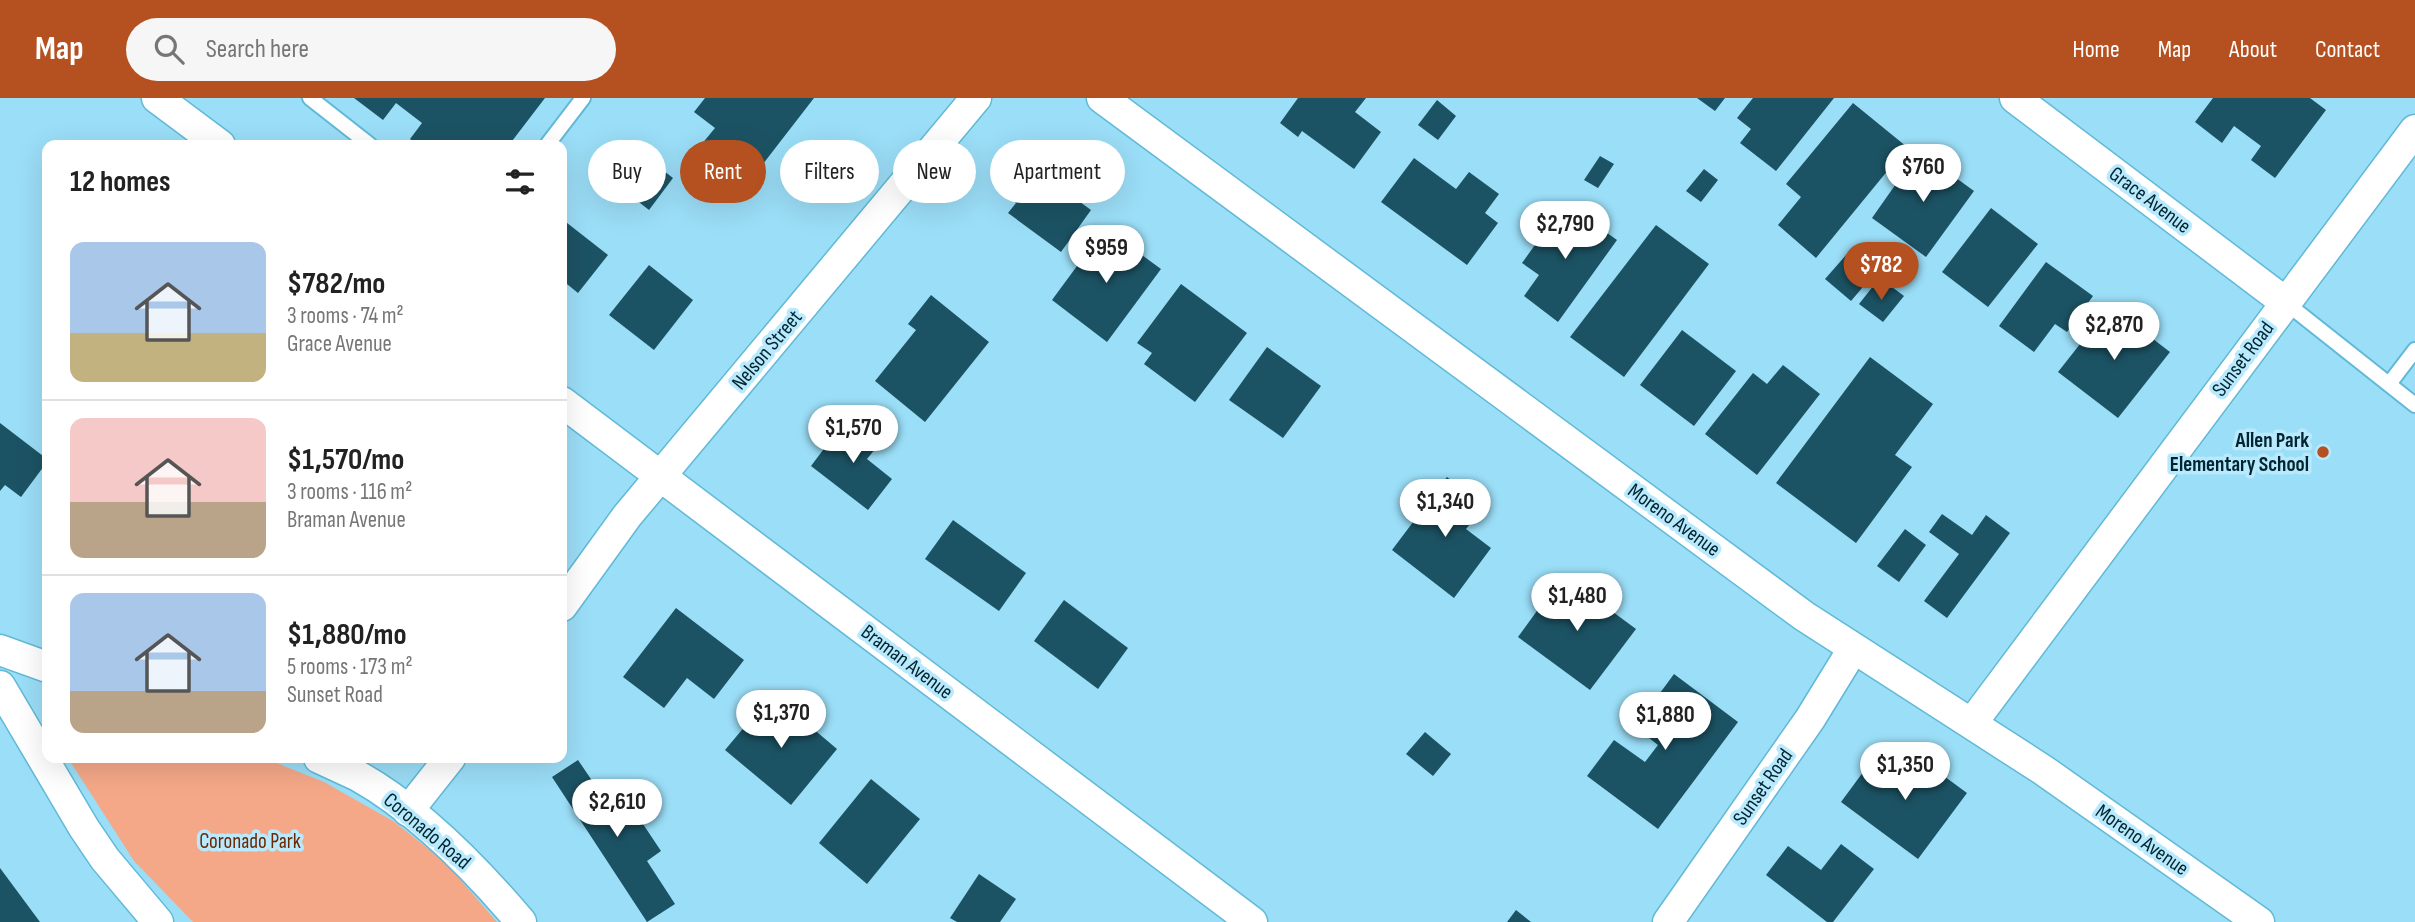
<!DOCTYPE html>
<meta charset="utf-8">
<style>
body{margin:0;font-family:"Sofia Sans Condensed",sans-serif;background:#f6f6f6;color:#222;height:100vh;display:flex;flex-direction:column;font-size:26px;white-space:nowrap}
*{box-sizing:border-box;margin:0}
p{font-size:23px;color:#767676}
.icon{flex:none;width:38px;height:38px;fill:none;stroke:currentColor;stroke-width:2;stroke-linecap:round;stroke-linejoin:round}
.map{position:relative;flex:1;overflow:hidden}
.details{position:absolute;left:42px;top:42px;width:525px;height:623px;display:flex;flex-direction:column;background:#fff;border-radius:14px;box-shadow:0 7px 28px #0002}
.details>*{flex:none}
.hud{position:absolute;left:588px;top:42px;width:665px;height:63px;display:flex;gap:14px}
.price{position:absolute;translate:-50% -60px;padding:0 16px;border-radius:24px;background:#fff;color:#222;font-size:23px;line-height:46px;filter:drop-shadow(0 2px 4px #0008)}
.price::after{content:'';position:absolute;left:50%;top:42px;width:21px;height:16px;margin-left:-10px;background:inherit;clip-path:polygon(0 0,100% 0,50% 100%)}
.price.selected{background:#b55020;color:#fff}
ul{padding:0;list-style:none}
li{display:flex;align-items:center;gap:21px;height:175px;padding:0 28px}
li+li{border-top:2px solid #e0e0e0}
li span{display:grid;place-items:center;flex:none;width:196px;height:140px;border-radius:14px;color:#555}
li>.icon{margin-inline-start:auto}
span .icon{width:84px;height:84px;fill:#fffc;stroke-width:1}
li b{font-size:30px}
h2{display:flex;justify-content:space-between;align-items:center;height:84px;padding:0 28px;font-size:30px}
.pill{padding:0 24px;border-radius:32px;background:#fff;box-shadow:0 7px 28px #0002;font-size:24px;line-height:63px}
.pill.selected{background:#b55020;color:#fff}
header{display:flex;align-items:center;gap:42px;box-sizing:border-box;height:98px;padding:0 35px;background:#b55020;color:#fff}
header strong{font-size:33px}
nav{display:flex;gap:38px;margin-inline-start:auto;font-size:24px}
.search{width:490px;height:63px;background:#f6f6f6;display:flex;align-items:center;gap:18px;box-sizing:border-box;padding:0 24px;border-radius:38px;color:#767676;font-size:26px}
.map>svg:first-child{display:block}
.green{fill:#f5a888}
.building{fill:#1c5364}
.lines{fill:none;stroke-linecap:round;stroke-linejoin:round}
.service-casing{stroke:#61b9d7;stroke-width:18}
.minor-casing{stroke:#61b9d7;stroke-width:33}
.service{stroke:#fff;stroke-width:14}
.minor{stroke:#fff;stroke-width:30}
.poi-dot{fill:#b55020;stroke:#b8e9fc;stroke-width:2.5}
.labels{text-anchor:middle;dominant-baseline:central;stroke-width:7;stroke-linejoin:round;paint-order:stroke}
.street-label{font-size:21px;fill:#002530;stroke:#b8e9fc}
.poi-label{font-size:21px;font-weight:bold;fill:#002530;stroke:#b8e9fc;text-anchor:end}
.park-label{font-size:21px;fill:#6c2600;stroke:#b8e9fc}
</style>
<header>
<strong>Map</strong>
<div class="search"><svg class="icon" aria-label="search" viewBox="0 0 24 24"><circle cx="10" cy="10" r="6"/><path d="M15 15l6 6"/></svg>Search here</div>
<nav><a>Home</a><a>Map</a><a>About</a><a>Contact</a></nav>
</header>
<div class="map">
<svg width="2415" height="824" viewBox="0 0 2415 824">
<rect width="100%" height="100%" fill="#9bdef7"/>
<polygon class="green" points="68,660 264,660 324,684 393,723 444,763 497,824 193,824 134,763"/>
<g class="building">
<polygon points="354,0 545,0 509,47 418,47 410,41 422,25 396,5 383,22"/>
<polygon points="705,0 814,0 749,84 701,47 715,30 694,14"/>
<polygon points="1298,0 1366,0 1355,14 1381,34 1354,71 1302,33 1298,39 1280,25"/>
<polygon points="1697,0 1725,0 1715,13"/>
<polygon points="1753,0 1834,0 1776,73 1740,45 1751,31 1737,20"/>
<polygon points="2213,0 2310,0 2326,12 2275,80 2251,62 2261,48 2234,28 2222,45 2195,24"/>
<polygon points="1437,2 1456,18 1438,42 1418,27"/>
<polygon points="1853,5 1907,49 1816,160 1778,127 1801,99 1786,86"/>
<polygon points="633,49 673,80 649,112 608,80"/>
<polygon points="1919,53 1974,93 1926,159 1872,120"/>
<polygon points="1600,58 1614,66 1598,90 1584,82"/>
<polygon points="1414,60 1456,91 1469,74 1499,96 1485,115 1498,125 1467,167 1381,104"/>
<polygon points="1023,62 1091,112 1061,154 1008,115 1016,105 1000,93"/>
<polygon points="1704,71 1718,82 1701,104 1686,93"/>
<polygon points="1565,105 1617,142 1558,224 1524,198 1539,177 1522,165"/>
<polygon points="1991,110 2038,146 1988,209 1942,174"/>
<polygon points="562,121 608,157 578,195 562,182"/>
<polygon points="1656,127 1709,166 1624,279 1570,239"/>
<polygon points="1105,130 1161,171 1107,244 1052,202"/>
<polygon points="1854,148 1879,170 1851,203 1825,181"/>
<polygon points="2046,164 2093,198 2067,234 2055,226 2034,254 1999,228"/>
<polygon points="649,167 693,202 654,252 609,217"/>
<polygon points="1181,186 1247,235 1195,304 1144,266 1152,255 1137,245"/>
<polygon points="1888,186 1904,198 1883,224 1859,206 1874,187 1882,194"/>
<polygon points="931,197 989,244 925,324 875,283 916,232 908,226"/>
<polygon points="2110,208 2170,254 2118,320 2058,274"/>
<polygon points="1682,232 1736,273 1694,328 1640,287"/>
<polygon points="1267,249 1321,288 1283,340 1229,302"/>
<polygon points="1870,259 1933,306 1895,357 1912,369 1856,445 1776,385"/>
<polygon points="1783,267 1820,296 1757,377 1705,336 1753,275 1767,286"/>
<polygon points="847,320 880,345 867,361 892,381 868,412 811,368"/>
<polygon points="0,325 47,361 47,364 21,399 5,387 0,393"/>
<polygon points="1447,379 1484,408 1466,431 1491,450 1454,500 1392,452"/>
<polygon points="1942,416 1972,437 1986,417 2010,435 1947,520 1924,503 1959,456 1929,434"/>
<polygon points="953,422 1026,475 999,513 925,461"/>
<polygon points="1905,431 1926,447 1899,484 1877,468"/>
<polygon points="1563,477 1636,531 1590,592 1518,539"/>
<polygon points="1064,502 1128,550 1098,591 1034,543"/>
<polygon points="676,510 744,562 714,601 687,580 664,610 623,579"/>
<polygon points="1674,576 1738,624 1658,731 1587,678 1614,642 1645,664 1658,647 1635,629"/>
<polygon points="772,596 837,651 791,707 725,652"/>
<polygon points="1425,634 1451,656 1433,678 1406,656"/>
<polygon points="1910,653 1967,695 1918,761 1841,704 1872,662 1893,677"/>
<polygon points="578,662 608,706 623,696 661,753 647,763 675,806 647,824 552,679"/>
<polygon points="871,681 920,721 867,786 819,745"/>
<polygon points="1841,746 1874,771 1833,824 1827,824 1766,777 1788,748 1821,772"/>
<polygon points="0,770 40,824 0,824"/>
<polygon points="979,776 1016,801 1000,824 957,824 950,820"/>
<polygon points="1516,812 1531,824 1507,824"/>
</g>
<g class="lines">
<g class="service-casing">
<g id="service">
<polyline points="310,0 370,47"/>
<polyline points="547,47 583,0"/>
<polyline points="2285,204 2415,307"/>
<polyline points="2389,286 2415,252"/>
</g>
</g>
<g class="minor-casing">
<g id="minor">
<polyline points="157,0 220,47"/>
<polyline points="1102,0 1804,518 2043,672 2259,824"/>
<polyline points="2015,0 2285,204"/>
<polyline points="562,304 1252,824"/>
<polyline points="562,508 627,418 976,0"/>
<polyline points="0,552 47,569"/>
<polyline points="0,588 84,730 105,761 158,824"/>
<polyline points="1972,625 2415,32"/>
<path d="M319 660C332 666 345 672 358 678 417 711 477 772 521 824"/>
<polyline points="408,713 450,660"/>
<polyline points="1668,824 1810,621 1853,551"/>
</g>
</g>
<use href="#service" class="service"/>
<use href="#minor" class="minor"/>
</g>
<circle class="poi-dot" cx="2323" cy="354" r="7"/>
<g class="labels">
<g class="street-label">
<text transform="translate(2150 102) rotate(37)">Grace Avenue</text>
<text transform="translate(767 252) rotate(-50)">Nelson Street</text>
<text transform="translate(2243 261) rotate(-53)">Sunset Road</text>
<text transform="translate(1674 422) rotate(36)">Moreno Avenue</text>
<text transform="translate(907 564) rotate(37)">Braman Avenue</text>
<text transform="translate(1763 689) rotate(-55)">Sunset Road</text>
<text transform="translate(427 733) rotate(40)">Coronado Road</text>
<text transform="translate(2142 742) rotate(35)">Moreno Avenue</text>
</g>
<g class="poi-label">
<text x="2309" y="342">Allen Park<tspan x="2309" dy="24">Elementary School</tspan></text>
</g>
<g class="park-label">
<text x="250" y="743">Coronado Park</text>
</g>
</g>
</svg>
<b class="price" style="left:1923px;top:106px">$760</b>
<b class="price" style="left:1565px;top:163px">$2,790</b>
<b class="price" style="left:1106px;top:187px">$959</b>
<b class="price selected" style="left:1881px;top:204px">$782</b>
<b class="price" style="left:2114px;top:264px">$2,870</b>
<b class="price" style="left:853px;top:367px">$1,570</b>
<b class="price" style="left:1445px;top:441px">$1,340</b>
<b class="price" style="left:1577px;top:535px">$1,480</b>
<b class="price" style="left:781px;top:652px">$1,370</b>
<b class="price" style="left:1665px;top:654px">$1,880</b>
<b class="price" style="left:1905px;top:704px">$1,350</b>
<b class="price" style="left:617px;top:741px">$2,610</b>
<div class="hud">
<a class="pill">Buy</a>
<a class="pill selected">Rent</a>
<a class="pill">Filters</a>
<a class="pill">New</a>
<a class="pill">Apartment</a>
</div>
<section class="details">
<h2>12 homes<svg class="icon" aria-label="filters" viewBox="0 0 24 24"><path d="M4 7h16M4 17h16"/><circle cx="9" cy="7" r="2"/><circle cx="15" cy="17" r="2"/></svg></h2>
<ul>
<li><span style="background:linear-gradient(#a9c7e8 65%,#c2b280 0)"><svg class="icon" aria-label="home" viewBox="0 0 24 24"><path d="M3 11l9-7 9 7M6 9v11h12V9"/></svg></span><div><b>$782/mo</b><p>3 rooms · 74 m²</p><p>Grace Avenue</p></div></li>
<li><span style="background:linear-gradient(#f6c9c9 60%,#b9a48a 0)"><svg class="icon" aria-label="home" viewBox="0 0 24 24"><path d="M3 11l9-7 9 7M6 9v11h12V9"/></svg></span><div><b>$1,570/mo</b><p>3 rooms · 116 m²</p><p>Braman Avenue</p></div></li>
<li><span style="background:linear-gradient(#a9c7e8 70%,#b9a48a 0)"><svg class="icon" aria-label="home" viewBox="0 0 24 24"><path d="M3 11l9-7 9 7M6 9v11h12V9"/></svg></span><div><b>$1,880/mo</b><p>5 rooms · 173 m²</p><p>Sunset Road</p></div></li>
</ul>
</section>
</div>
